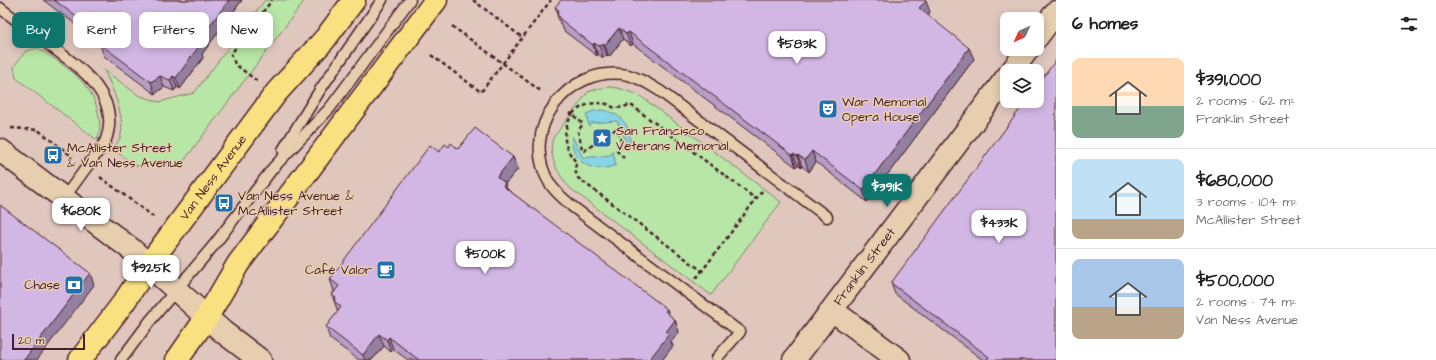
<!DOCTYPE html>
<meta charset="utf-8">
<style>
body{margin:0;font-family:"Architects Daughter",sans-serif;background:#f2f2f2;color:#202124;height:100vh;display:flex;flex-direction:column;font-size:15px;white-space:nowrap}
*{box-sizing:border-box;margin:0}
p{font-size:13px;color:#757577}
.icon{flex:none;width:22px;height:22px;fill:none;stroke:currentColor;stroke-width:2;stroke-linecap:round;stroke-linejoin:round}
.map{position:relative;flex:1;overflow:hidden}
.details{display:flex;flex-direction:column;background:#fff;width:380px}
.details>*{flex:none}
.guide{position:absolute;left:12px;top:12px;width:380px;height:36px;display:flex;gap:8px}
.needle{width:26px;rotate:226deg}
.buttons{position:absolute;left:1000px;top:12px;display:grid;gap:8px}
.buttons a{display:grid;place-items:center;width:44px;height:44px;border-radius:8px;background:#fff;box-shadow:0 2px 10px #0003;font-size:20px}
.scale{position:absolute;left:12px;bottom:10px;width:73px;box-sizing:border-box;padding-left:4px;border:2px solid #4a1f2b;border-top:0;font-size:11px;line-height:14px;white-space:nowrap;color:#4a1f2b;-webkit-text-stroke:3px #e6ceae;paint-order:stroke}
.price{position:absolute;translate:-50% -34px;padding:0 9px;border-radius:8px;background:#fff;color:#222;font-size:13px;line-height:26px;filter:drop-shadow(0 1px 2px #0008)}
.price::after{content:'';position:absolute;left:50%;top:24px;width:12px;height:9px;margin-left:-6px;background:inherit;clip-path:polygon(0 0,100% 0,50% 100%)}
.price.on{background:#0f766e;color:#fff}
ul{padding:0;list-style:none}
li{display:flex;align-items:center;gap:12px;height:100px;padding:0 16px}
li+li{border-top:1px solid #e0e0e0}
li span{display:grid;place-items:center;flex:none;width:112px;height:80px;border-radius:8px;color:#555}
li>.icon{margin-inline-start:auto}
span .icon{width:48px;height:48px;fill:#fffc;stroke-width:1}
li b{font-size:17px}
h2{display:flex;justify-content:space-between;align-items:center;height:48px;padding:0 16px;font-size:17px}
.chip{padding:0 14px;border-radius:8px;background:#fff;box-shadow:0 2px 10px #0003;font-size:14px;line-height:36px}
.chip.on{background:#0f766e;color:#fff}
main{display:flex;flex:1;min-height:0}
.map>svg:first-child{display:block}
.green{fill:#b7e6a6;stroke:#808268}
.water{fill:#87d4e6;stroke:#6f8c9b}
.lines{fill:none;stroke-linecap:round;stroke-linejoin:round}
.service-casing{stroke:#4a1f2b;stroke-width:13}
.tertiary-casing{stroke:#4a1f2b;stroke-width:25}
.secondary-casing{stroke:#4a1f2b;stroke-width:25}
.trunk-casing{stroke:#4a1f2b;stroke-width:25}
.path{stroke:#4a1f2b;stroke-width:2.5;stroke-dasharray:4 3;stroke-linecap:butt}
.service{stroke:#e6ceae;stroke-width:10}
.tertiary{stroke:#e6ceae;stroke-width:22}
.secondary{stroke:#e6ceae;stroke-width:22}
.trunk{stroke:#f9e181;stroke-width:22}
.wall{fill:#b59dc5;stroke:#4a1f2b}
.shaded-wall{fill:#9380a0;stroke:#4a1f2b}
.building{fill:#d2b7e5;stroke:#4a1f2b}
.labels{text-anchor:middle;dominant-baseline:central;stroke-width:3;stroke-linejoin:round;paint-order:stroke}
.poi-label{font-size:13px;fill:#4a1f2b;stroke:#e6ceae;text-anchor:start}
.street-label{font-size:13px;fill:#4a1f2b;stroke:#e6ceae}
</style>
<main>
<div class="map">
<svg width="1056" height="360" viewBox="0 0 1056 360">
<rect width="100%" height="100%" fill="#e0c7be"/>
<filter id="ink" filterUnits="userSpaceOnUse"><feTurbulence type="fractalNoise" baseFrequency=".025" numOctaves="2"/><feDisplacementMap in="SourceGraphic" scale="8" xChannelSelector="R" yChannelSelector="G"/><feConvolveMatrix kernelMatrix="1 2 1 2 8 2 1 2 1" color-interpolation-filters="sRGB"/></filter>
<g filter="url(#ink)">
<g class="green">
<path d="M265 0H305L180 166C165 164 151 164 136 166L113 149C115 146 118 142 120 138 127 121 112 86 104 70L138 95 159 102 194 93Z"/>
<path d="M38 48C63 65 91 80 98 112 100 122 101 131 97 140L16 78 14 66 26 51Z"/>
<path d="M609 87 618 88 639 95 781 202 711 295 570 188C559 176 547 155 553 138L588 92 594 90Z"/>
</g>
<g class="water">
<path d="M602 110C620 112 634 128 629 147L617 121 591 123 589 126 586 114 594 111Z"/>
<path d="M572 136 583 158 610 155 613 152 616 165C593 175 570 162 572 136Z"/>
</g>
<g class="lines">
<g class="service-casing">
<g id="service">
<path d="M0 8C16 20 33 32 49 45 81 68 123 97 105 142L64 198"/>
<polyline points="283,150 320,90 382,0"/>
<path d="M717 358 740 332 573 207C565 200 556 193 550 184 517 131 568 63 628 75 640 78 650 85 660 91L827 217"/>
<polyline points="121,360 150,321 214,245 273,168 330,108 410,0"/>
</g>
</g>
<g class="tertiary-casing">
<g id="tertiary">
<polyline points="0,150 131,249 223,332 260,360"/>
<polyline points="832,310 899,360"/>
</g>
</g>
<g class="secondary-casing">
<g id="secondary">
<polyline points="1037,37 1056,12"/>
<polyline points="1012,71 1028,49"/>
<path id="s1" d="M794 360 1007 77"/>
</g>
</g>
<g class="trunk-casing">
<g id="trunk">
<path id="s2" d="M80 360 124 302 149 264 276 93 325 39 354 0"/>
<polyline points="177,360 207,317 238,264 436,0"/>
</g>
</g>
<g class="path">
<polyline points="473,0 523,38"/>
<polyline points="452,26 542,92"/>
<polyline points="431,55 481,92 551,0"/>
<polyline points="257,81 235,64 231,54 272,0"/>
<path d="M570 113 572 114C562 134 562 145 576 162L575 170 578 178 702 271 762 191"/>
<polyline points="11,128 38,130 73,157"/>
<path d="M624 158 617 151 622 145 619 133 616 129 584 151 582 149 578 131 583 124 572 114C582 105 593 101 607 104 610 105 612 107 615 108 620 108 626 106 631 105L756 199"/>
<polyline points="100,177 155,218"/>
<polyline points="696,278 702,271"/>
</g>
<use href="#service" class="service"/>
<use href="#tertiary" class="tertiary"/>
<use href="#secondary" class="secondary"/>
<use href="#trunk" class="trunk"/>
</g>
<g class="wall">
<polygon points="43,0 242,0 202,54 203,58 180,89 177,87 174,91 164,87 155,94 104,56 100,44 101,43"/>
<polygon points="555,7 930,12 928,15 974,59 867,202 816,162 809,172 802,166 801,168 798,165 796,167 633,44 631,46 623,39 609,57 607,55 603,58 598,54 597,56 564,31 563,28 561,26 557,15 558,13"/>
<polygon points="449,147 458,149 513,157 518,169 505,184 507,189 675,320 679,332 671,342 673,346 662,360 408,360 393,349 391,352 384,346 372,360 359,360 330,339 326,327 338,312 332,295 334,291 330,279 439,152"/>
<polygon points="891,283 1056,360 983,360 895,294"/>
</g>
<g class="shaded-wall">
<polygon points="229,0 242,0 202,54 203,58 180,89 176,78 196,44"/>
<polygon points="926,1 930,12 924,20 919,8"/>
<polygon points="619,28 623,39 609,57 605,45"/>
<polygon points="629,32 633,44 631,46 626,34"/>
<polygon points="594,43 598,54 597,56 593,45"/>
<polygon points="603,44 607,55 603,58 599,46"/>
<polygon points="969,48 974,59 867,202 863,190"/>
<polygon points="160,76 164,87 155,94 151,82"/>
<polygon points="173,76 177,87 174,91 170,80"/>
<polygon points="812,151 816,162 809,172 805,160"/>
<polygon points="793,154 798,165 796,167 792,155"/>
<polygon points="798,155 802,166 801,168 797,156"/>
<polygon points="513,157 518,169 505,184 509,195 497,177"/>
<polygon points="90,273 94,285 37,360 24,360"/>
<polygon points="667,309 671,321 665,311"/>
<polygon points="675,320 679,332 671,342 673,346 662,360 649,360 666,332"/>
<polygon points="379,334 384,346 372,360 365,360 363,355"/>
<polygon points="389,337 393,349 391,352 387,340"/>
</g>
<g class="building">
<polygon points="54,0 229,0 196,44 199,46 176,78 173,76 170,80 160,76 151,82 100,44 105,38"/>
<polygon points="561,0 925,0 926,1 919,8 969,48 863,190 812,151 805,160 798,155 797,156 793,154 792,155 629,32 626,34 619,28 605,45 603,44 599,46 594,43 593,45 560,19 561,18 557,15 559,10 555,7"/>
<polygon points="1056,60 1056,360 986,360 989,357 891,283 1026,101 1037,101 1037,86"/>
<polygon points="475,128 513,157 497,177 505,183 503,186 667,309 665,311 675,320 666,332 669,334 649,360 419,360 389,337 387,340 379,334 363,355 326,327 341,307 334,301 336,298 332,295 339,286 330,279 430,145 439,152 445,144 449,147 451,143 458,149"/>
<polygon points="0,205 90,273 24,360 0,360"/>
</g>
</g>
<defs>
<g id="theatre-square" transform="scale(1)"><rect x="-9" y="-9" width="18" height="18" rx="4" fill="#1f6fb2" stroke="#e6ceae"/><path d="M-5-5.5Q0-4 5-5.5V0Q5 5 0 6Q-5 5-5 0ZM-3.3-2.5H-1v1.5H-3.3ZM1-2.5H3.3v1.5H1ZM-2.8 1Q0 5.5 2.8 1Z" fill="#fff"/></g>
<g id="sight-square" transform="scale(1)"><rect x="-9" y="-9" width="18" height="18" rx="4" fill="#1f6fb2" stroke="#e6ceae"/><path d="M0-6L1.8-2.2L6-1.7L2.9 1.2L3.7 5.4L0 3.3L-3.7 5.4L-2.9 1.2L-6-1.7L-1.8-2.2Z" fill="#fff"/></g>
<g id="bus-square" transform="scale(1)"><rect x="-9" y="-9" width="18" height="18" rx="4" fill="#1f6fb2" stroke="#e6ceae"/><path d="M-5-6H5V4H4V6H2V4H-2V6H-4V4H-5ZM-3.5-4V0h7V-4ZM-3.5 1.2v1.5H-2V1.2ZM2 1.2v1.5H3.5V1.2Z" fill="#fff"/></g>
<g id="cafe-square" transform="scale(1)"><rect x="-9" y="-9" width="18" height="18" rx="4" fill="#1f6fb2" stroke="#e6ceae"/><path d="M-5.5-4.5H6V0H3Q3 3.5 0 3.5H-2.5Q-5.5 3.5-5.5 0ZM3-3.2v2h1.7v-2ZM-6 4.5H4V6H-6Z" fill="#fff"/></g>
<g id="bank-square" transform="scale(1)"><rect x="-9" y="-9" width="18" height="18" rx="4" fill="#1f6fb2" stroke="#e6ceae"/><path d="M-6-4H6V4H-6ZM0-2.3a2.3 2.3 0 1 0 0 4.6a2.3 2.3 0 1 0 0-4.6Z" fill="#fff"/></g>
</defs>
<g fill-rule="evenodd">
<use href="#theatre-square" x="828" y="109"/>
<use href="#sight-square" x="602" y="138"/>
<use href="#bus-square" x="53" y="155"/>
<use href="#bus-square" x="224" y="203"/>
<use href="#cafe-square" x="386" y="270"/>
<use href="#bank-square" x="74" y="285"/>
</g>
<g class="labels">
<g class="poi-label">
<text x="842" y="102">War Memorial<tspan x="842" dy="15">Opera House</tspan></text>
<text x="616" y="131">San Francisco<tspan x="616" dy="15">Veterans Memorial</tspan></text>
<text x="67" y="148">McAllister Street<tspan x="67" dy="15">&amp; Van Ness Avenue</tspan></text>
<text x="238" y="196">Van Ness Avenue &amp;<tspan x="238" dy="15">McAllister Street</tspan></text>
<text x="372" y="270" text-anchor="end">Café Valor</text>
<text x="60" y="285" text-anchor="end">Chase</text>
</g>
<g class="street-label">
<text stroke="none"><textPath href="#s2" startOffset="226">Van Ness Avenue</textPath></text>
<text stroke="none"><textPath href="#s1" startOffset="117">Franklin Street</textPath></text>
</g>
</g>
</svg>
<div class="buttons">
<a><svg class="needle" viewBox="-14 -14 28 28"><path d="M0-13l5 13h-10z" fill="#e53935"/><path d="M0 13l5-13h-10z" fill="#757577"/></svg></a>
<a><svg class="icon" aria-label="layers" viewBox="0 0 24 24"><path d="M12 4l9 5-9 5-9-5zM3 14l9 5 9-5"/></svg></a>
</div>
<div class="scale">20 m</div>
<b class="price" style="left:797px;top:65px">$583K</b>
<b class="price on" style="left:887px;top:208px">$391K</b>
<b class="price" style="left:81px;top:232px">$680K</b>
<b class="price" style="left:999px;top:244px">$433K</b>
<b class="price" style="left:485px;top:275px">$500K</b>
<b class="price" style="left:151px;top:289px">$925K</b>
<div class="guide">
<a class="chip on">Buy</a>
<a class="chip">Rent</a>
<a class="chip">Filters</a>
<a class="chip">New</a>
</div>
</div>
<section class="details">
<h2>6 homes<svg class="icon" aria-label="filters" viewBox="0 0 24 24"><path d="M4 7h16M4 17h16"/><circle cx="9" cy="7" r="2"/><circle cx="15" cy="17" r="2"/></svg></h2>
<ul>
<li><span style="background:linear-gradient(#ffd9b3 60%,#7fa58c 0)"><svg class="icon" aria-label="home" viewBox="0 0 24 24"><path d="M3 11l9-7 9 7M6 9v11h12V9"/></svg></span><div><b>$391,000</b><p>2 rooms · 62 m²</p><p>Franklin Street</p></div></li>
<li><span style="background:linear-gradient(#bfe0f5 75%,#b9a48a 0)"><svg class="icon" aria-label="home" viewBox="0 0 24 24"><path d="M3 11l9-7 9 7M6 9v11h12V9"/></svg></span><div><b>$680,000</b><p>3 rooms · 104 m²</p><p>McAllister Street</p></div></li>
<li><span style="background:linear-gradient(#a9c7e8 60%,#b9a48a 0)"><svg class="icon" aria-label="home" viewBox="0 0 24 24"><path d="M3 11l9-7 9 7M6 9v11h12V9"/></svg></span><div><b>$500,000</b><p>2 rooms · 74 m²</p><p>Van Ness Avenue</p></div></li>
</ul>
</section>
</main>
